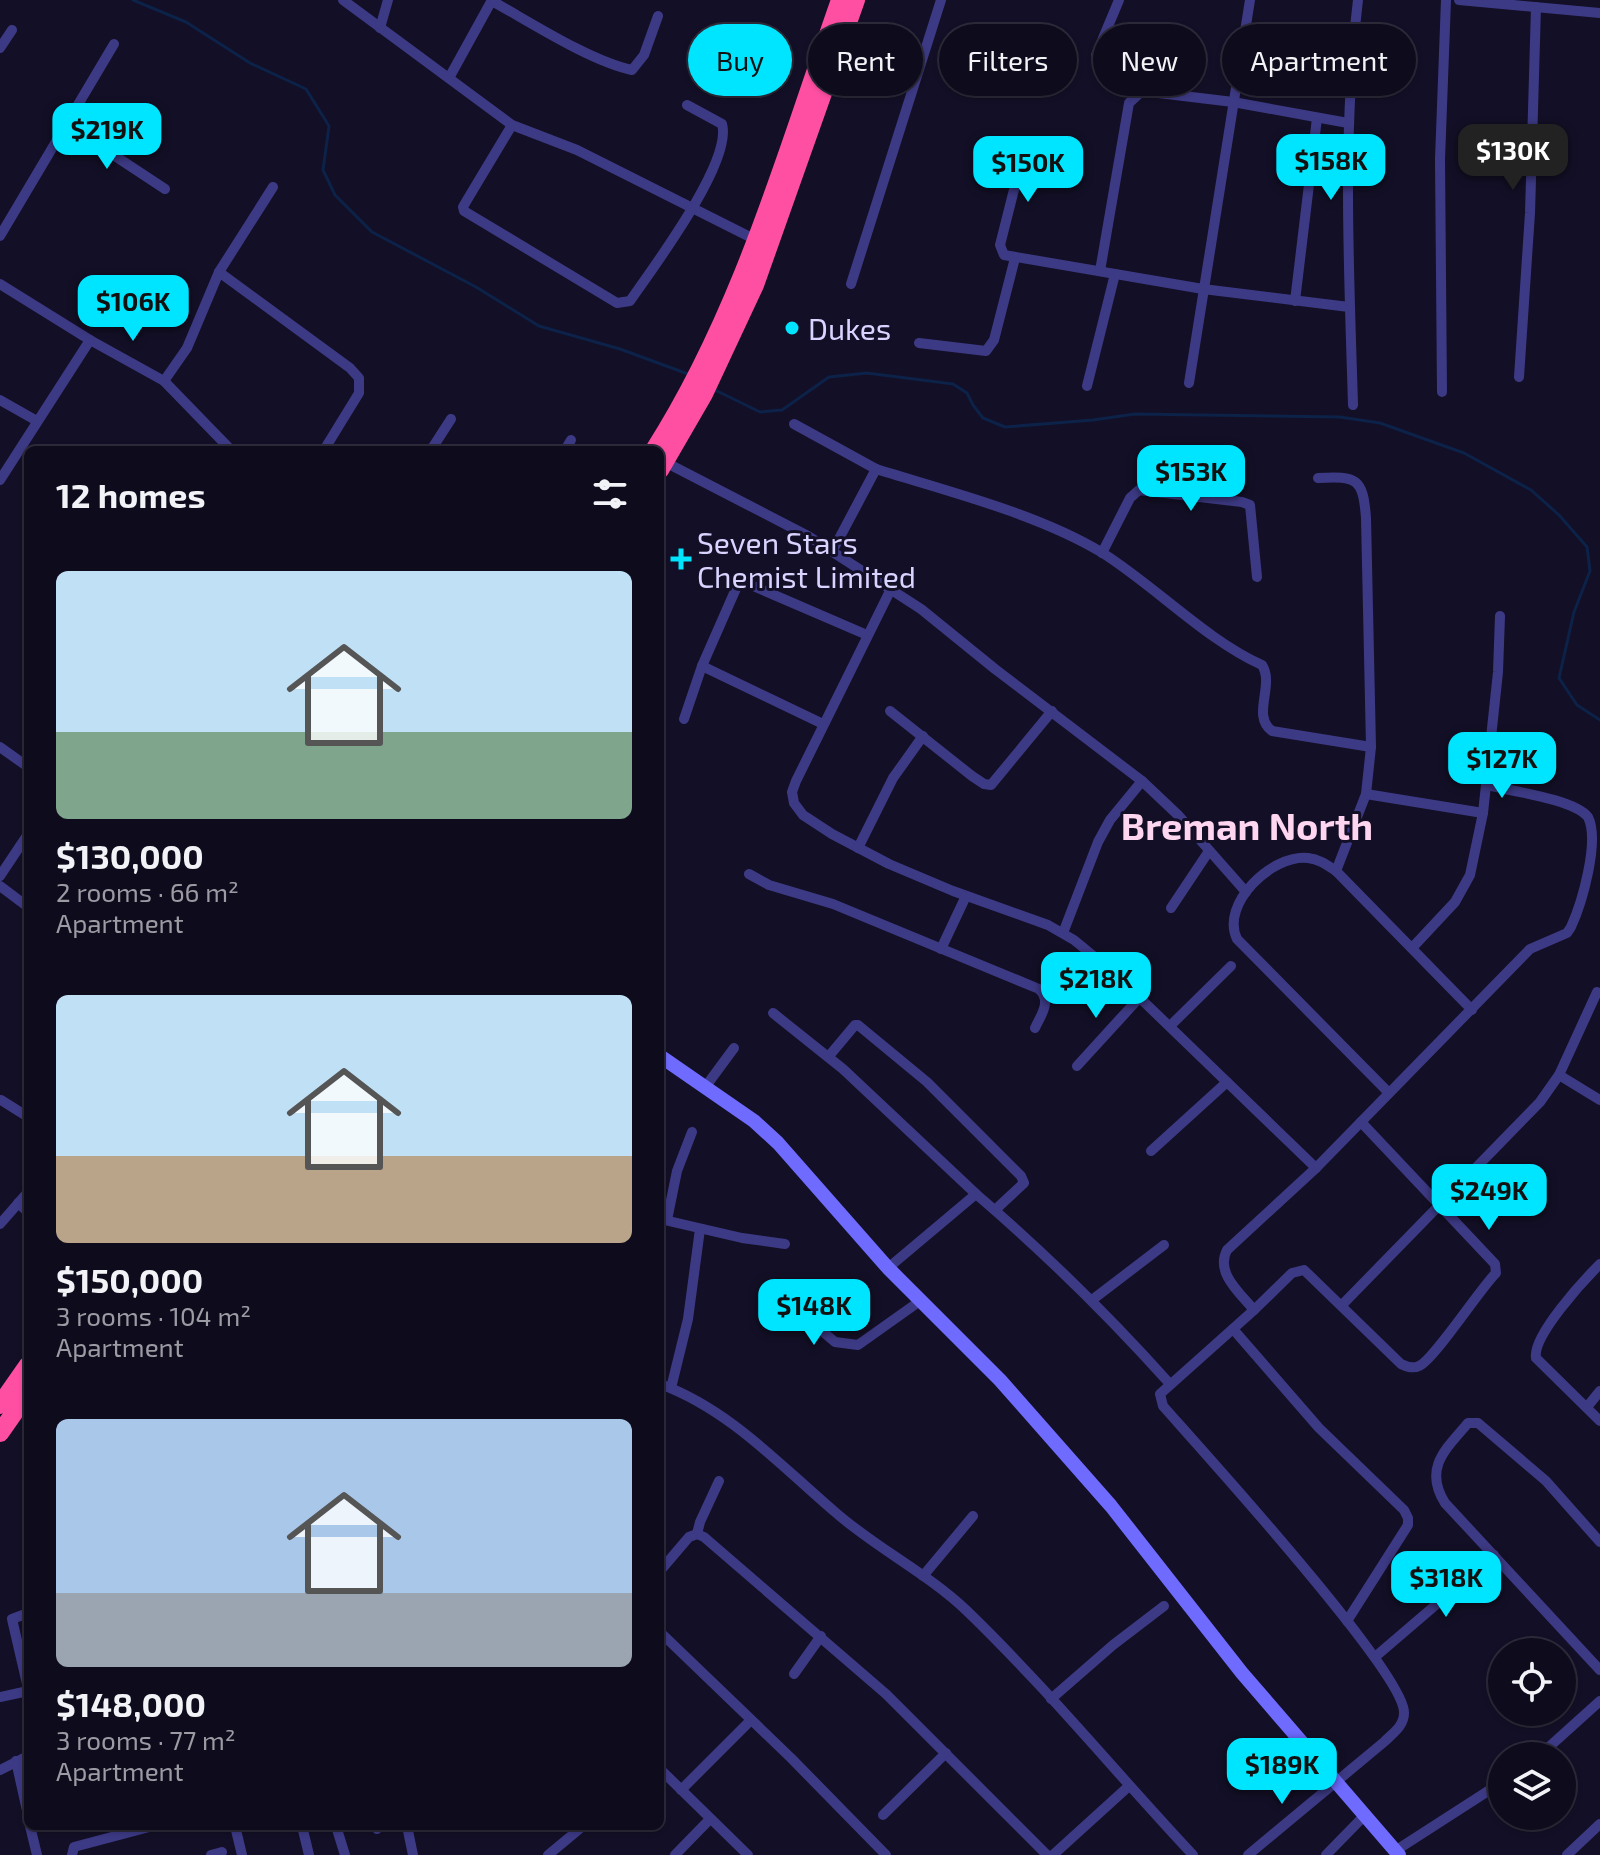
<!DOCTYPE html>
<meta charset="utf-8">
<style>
body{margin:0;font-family:"Exo 2",sans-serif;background:#1c1929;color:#f1f3f6;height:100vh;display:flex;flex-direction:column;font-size:30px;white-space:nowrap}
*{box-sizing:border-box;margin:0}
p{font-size:26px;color:#9b9ba3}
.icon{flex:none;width:44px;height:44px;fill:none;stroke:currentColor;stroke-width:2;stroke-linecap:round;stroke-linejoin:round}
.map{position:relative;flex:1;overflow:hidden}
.drawer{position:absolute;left:24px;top:446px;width:640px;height:1384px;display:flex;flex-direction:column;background:#0e0b1c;border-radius:12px;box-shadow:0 2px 6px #0004,0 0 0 2px #2e2b3b}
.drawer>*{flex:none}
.hud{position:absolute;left:688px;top:24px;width:760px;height:72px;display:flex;gap:16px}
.tools{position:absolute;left:1488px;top:1638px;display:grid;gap:16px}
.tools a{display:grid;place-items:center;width:88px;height:88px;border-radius:50%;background:#0e0b1c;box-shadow:0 2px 6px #0004,0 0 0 2px #2e2b3b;font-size:40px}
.price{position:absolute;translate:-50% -68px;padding:0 18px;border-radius:16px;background:#00e5ff;color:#111;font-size:26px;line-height:52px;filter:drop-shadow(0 2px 4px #0008)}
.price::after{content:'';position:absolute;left:50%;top:48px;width:24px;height:18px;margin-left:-12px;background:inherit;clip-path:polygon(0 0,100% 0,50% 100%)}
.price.current{background:#222;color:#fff}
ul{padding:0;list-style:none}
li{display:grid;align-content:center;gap:16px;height:424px;padding:0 32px}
li span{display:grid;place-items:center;height:248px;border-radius:12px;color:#555}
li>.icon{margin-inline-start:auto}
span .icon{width:144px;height:144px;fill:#fffc;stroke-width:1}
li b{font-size:34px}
h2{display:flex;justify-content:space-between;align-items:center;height:96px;padding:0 32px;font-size:34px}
.chip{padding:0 28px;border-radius:36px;background:#0e0b1c;box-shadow:0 2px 6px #0004,0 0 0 2px #2e2b3b;font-size:28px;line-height:72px}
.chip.current{background:#00e5ff;color:#111}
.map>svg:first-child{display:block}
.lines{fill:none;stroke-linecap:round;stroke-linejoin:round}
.stream{stroke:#0c2248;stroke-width:3}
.street{stroke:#3d3a85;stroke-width:10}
.secondary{stroke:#6f6bff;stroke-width:14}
.highway{stroke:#ff4fa3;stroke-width:18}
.poi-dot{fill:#00e5ff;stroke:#130f26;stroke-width:3}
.labels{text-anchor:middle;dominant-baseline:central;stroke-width:6;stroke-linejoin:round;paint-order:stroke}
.poi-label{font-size:30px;fill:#d9d4ff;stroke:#130f26;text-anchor:start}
.district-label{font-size:38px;font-weight:bold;fill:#ffd6f0;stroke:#130f26}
</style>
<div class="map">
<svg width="1600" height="1855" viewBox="0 0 1600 1855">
<rect width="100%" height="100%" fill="#130f26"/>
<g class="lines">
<g class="stream">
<polyline points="133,0 186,22 250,63 306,89 329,126 323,170 335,195 372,232 476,287 539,326 620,349 688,374"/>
<polyline points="715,390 760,412 782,410 829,377 867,373 953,384 967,393 973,405 983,418 1005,427 1093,420 1135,414 1340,417 1380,423 1464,453 1531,490 1559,515 1587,547 1590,571 1574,612 1559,678 1577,705 1600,720"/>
</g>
<g class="street">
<polyline points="343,0 512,125 577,150 758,241"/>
<polyline points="1459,0 1600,13"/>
<path d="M492 1C530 22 590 61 632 70L644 55 658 16"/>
<polyline points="380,28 388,0"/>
<polyline points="0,48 12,30"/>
<polyline points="1096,55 1119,0"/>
<polyline points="449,78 492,0"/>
<polyline points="1142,91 1154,32"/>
<polyline points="68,125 165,189"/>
<path d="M512 125 467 200 463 207 464 211 617 303 630 301C652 269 733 162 722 124L687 105"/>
<polyline points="1021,162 1000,245 1004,255 1203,289 1349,307"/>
<polyline points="0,236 114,44"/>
<polyline points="1100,271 1129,103 1142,91 1233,102 1348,123"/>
<polyline points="219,272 350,368 359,378 359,393 324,450"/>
<polyline points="0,284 90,340 164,381 231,450"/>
<polyline points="851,284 941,0"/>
<polyline points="1295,301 1317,118"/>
<polyline points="919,343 986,351 994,340 1015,258"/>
<polyline points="1519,377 1530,213 1536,7"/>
<polyline points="164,381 187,348 219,272 273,187"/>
<polyline points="1189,383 1250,0"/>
<polyline points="1087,386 1115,274"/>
<polyline points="1442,392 1440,159 1446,0"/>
<polyline points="0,400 37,421"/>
<path d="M1353 405C1349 270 1342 135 1358 0"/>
<polyline points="794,424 876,469"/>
<polyline points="431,450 451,419"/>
<polyline points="565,450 571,440"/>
<polyline points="663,461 808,536 921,609 995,669 1142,781 1179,816 1246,892"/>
<path d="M1318 478C1357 476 1363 478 1366 518L1371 747 1366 794 1336 871"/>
<polyline points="0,480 90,340"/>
<path d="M833 550 876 469C947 491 1038 514 1101 552 1154 585 1206 640 1262 665 1275 685 1251 716 1272 731L1371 747"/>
<polyline points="1102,553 1130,498 1139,490 1242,502 1250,505 1257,577"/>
<polyline points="891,589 796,781 792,792 794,803 803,815 832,834 889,864 953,891 1048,925 1074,940 1113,972 1316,1168"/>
<polyline points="702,666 823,724"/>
<polyline points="890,711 972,776 984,784 991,785 1052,711"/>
<polyline points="684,719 702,666 738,584 744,582 867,635"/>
<polyline points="0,747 28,767"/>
<polyline points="1366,794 1483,813"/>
<polyline points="858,848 893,778 923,736"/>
<path d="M749 874 769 885 833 904 1039 989C1052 1001 1041 1015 1035 1028"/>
<polyline points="0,876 28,834"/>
<polyline points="0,886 28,907"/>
<polyline points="1171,908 1209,851"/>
<polyline points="1063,933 1098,842 1110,820 1142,781"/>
<polyline points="1412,948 1455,902 1470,875 1483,813 1498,672 1500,616"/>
<polyline points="941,949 966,896"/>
<polyline points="773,1013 843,1069 976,1194"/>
<polyline points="1170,1026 1231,966"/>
<polyline points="829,1056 855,1025 858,1025 927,1082 1021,1176 1024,1183 995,1210"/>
<polyline points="1077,1066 1140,997"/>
<polyline points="1559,1075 1600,1100"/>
<polyline points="706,1086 734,1048"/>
<path d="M1389 1093 1237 939C1220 904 1272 854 1308 858 1319 859 1327 865 1336 871L1472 1010"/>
<polyline points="1,1100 28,1117"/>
<polyline points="1151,1151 1227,1082"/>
<polyline points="18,1203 28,1212"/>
<polyline points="660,1219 742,1238 785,1244"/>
<polyline points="667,1220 677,1171 692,1132"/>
<polyline points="0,1224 28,1192"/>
<path d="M1600 1264C1584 1280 1532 1336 1536 1358L1600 1421"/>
<path d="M888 1268 976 1194C1045 1253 1109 1316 1170 1384"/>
<polyline points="1092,1300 1164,1245"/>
<polyline points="1342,1305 1540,1102 1559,1075 1597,992"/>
<path d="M1254 1310 1292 1273 1304 1270 1401 1364C1407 1367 1413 1369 1419 1366 1433 1361 1479 1290 1496 1273L1495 1264 1361 1122"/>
<polyline points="772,1318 809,1320 835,1342 858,1345 920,1301"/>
<polyline points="1233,1329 1319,1428 1404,1510 1408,1518 1408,1525 1347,1621"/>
<path d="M660 1384C729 1409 781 1466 835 1512 876 1548 927 1573 966 1610 1046 1687 1117 1774 1193 1855"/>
<polyline points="671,1388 688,1319 700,1229"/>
<polyline points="1587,1407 1600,1391"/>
<polyline points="697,1534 704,1537 886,1694 1047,1855"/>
<path d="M1600 1542 1546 1481 1478 1423H1468C1446 1449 1423 1468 1445 1503L1600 1670"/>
<polyline points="660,1571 689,1537 697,1534 700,1522 719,1481"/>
<polyline points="923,1576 973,1516"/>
<polyline points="28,1613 12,1619 28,1688"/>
<polyline points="660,1632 791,1758 886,1855"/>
<polyline points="1375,1657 1494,1555"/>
<polyline points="794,1674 821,1636"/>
<polyline points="0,1697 28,1691"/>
<polyline points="1051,1699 1113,1645 1164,1606"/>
<polyline points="1539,1756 1600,1701"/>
<polyline points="16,1761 28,1815"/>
<polyline points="660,1769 748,1855"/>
<polyline points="0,1770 28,1756"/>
<polyline points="681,1790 751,1720"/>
<polyline points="883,1815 946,1753"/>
<polyline points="30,1826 37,1855"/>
<polyline points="235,1826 242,1855"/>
<polyline points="302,1826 309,1855"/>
<polyline points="336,1826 345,1855"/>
<polyline points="376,1826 377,1829"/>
<polyline points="407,1826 413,1855"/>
<polyline points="1395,1851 1502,1782"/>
<polyline points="72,1855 74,1847 153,1826"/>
<polyline points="211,1855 222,1852"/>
<polyline points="548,1855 583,1826"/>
<polyline points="675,1855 710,1819"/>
<polyline points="1053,1855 1129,1786"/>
<path d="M1248 1855 1384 1742C1393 1733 1404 1726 1404 1713 1406 1674 1200 1448 1163 1406L1160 1394 1254 1310C1240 1293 1215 1273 1227 1250L1316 1168 1530 949 1567 933 1571 927C1582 903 1600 841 1588 817 1574 799 1510 791 1486 785"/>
<polyline points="1326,1855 1365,1815"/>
<polyline points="1567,1855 1600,1824"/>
</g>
<polyline class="secondary" points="660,1056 754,1121 778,1143 888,1268 1000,1380 1111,1506 1242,1673 1399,1855"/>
<g class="highway">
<path d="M654 450C742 312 786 153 840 0"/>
<polyline points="660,470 704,394 755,285 856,0"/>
<polyline points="0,1405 28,1365"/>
<polyline points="0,1433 28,1393"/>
</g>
</g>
<g class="poi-dot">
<circle cx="792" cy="328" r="8"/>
<path d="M677 547h8v8h8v8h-8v8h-8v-8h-8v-8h8z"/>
</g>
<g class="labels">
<g class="poi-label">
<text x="808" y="328">Dukes</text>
<text x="697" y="542">Seven Stars<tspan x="697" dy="34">Chemist Limited</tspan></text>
</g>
<g class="district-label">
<text x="1247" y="825">Breman North</text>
</g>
</g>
</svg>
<div class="tools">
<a><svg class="icon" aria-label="locate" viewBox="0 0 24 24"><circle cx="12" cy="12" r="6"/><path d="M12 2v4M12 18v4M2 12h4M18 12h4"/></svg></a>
<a><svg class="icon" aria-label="layers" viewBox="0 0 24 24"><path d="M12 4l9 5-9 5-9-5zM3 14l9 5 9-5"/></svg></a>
</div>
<b class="price" style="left:107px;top:171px">$219K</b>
<b class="price current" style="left:1513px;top:192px">$130K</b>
<b class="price" style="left:1331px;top:202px">$158K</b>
<b class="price" style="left:1028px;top:204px">$150K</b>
<b class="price" style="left:133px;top:343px">$106K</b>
<b class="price" style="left:1191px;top:513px">$153K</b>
<b class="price" style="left:1502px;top:800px">$127K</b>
<b class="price" style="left:1096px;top:1020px">$218K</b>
<b class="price" style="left:1489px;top:1232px">$249K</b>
<b class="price" style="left:814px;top:1347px">$148K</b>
<b class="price" style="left:1446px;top:1619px">$318K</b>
<b class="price" style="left:1282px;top:1806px">$189K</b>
<div class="hud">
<a class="chip current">Buy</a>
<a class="chip">Rent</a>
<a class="chip">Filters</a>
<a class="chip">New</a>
<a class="chip">Apartment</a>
</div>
<section class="drawer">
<h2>12 homes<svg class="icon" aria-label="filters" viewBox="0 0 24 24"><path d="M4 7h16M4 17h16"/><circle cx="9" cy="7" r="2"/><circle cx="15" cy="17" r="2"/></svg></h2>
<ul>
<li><span style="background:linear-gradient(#bfe0f5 65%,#7fa58c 0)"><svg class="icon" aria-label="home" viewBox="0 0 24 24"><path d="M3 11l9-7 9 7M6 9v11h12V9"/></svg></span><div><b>$130,000</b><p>2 rooms · 66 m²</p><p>Apartment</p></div></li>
<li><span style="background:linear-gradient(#bfe0f5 65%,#b9a48a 0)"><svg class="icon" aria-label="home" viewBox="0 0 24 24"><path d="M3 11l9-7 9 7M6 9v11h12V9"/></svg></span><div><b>$150,000</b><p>3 rooms · 104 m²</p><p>Apartment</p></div></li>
<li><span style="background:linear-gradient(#a9c7e8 70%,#9aa5b1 0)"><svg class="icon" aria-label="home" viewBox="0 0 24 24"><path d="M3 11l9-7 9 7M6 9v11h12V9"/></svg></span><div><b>$148,000</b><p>3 rooms · 77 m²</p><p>Apartment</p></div></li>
</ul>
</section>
</div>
